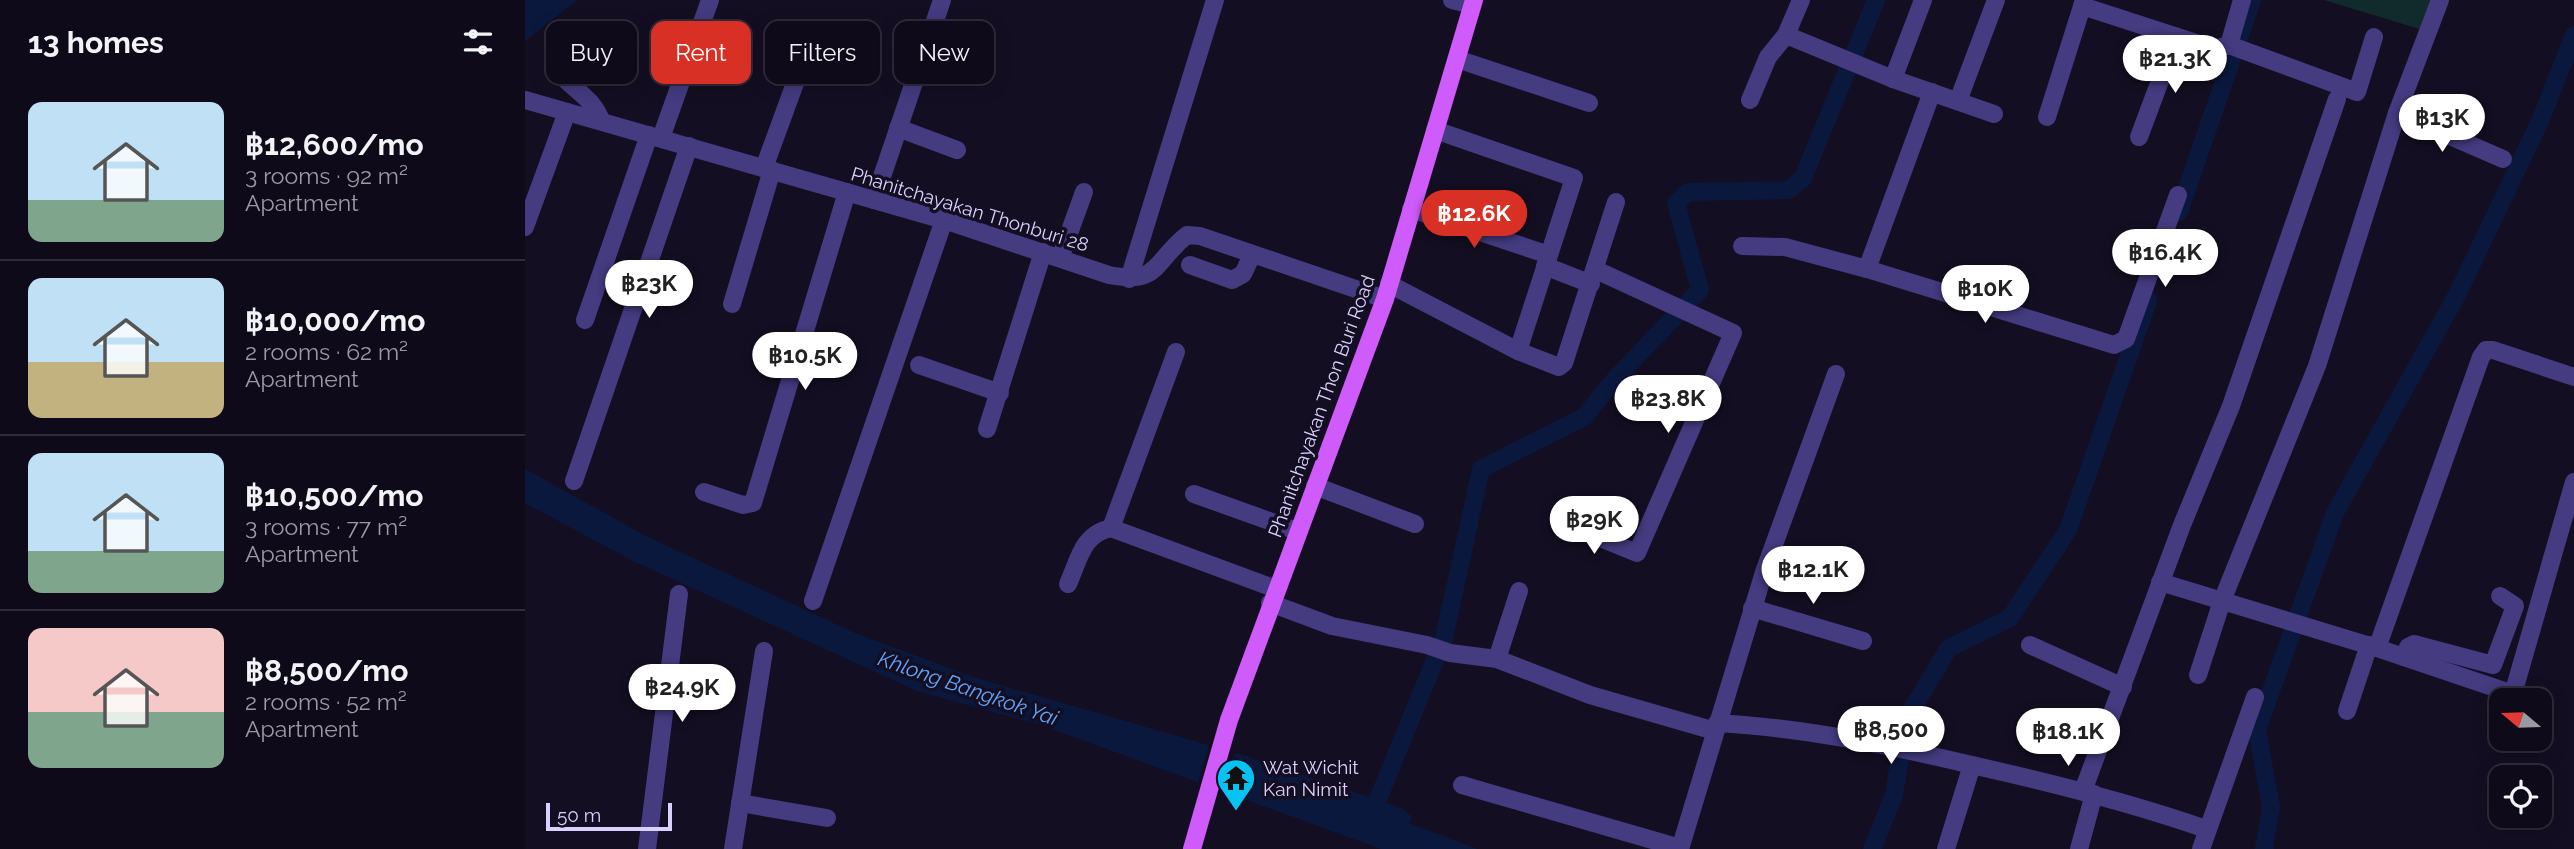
<!DOCTYPE html>
<meta charset="utf-8">
<style>
body{margin:0;font-family:Raleway,sans-serif;background:#181323;color:#f1f3f6;height:100vh;display:flex;flex-direction:column;font-size:26px;white-space:nowrap}
*{box-sizing:border-box;margin:0}
p{font-size:23px;color:#9b9aa2}
.icon{flex:none;width:38px;height:38px;fill:none;stroke:currentColor;stroke-width:2;stroke-linecap:round;stroke-linejoin:round}
.map{position:relative;flex:1;overflow:hidden}
.drawer{display:flex;flex-direction:column;background:#0f0a1a;width:525px}
.drawer>*{flex:none}
.guide{position:absolute;left:21px;top:21px;width:665px;height:63px;display:flex;gap:14px}
.needle{width:46px;rotate:289deg}
.controls{position:absolute;left:1964px;top:688px;display:grid;gap:14px}
.controls a{display:grid;place-items:center;width:63px;height:63px;border-radius:14px;background:#0f0a1a;box-shadow:0 4px 18px #0003,0 0 0 2px #2f2b39;font-size:35px}
.scale{position:absolute;left:21px;bottom:18px;width:126px;box-sizing:border-box;padding-left:7px;border:4px solid #dad1fe;border-top:0;font-size:19px;line-height:24px;white-space:nowrap;color:#dad1fe;-webkit-text-stroke:5px #140e22;paint-order:stroke}
.price{position:absolute;translate:-50% -60px;padding:0 16px;border-radius:24px;background:#fff;color:#222;font-size:23px;line-height:46px;filter:drop-shadow(0 2px 4px #0008)}
.price::after{content:'';position:absolute;left:50%;top:42px;width:21px;height:16px;margin-left:-10px;background:inherit;clip-path:polygon(0 0,100% 0,50% 100%)}
.price.current{background:#d93025;color:#fff}
ul{padding:0;list-style:none}
li{display:flex;align-items:center;gap:21px;height:175px;padding:0 28px}
li+li{border-top:2px solid #2f2b39}
li span{display:grid;place-items:center;flex:none;width:196px;height:140px;border-radius:14px;color:#555}
li>.icon{margin-inline-start:auto}
span .icon{width:84px;height:84px;fill:#fffc;stroke-width:1}
li b{font-size:30px}
h2{display:flex;justify-content:space-between;align-items:center;height:84px;padding:0 28px;font-size:30px}
.tag{padding:0 24px;border-radius:14px;background:#0f0a1a;box-shadow:0 4px 18px #0003,0 0 0 2px #2f2b39;font-size:24px;line-height:63px}
.tag.current{background:#d93025;color:#fff}
main{display:flex;flex:1;min-height:0}
.map>svg:first-child{display:block}
.green{fill:#112a2c}
.water{fill:#0b183e}
.pier{fill:#140e22}
.lines{fill:none;stroke-linecap:round;stroke-linejoin:round}
.canal{stroke:#0b183e;stroke-width:18}
.minor{stroke:#443b80;stroke-width:18}
.major{stroke:#cf5bfa;stroke-width:18}
.labels{text-anchor:middle;dominant-baseline:central;stroke-width:7;stroke-linejoin:round;paint-order:stroke}
.street-label{font-size:19px;fill:#dad1fe;stroke:#140e22}
.poi-label{font-size:19px;fill:#dad1fe;stroke:#140e22;text-anchor:start}
.water-label{font-size:21px;font-style:italic;fill:#62a4fa;stroke:#140e22}
</style>
<main>
<section class="drawer">
<h2>13 homes<svg class="icon" aria-label="filters" viewBox="0 0 24 24"><path d="M4 7h16M4 17h16"/><circle cx="9" cy="7" r="2"/><circle cx="15" cy="17" r="2"/></svg></h2>
<ul>
<li><span style="background:linear-gradient(#bfe0f5 70%,#7fa58c 0)"><svg class="icon" aria-label="home" viewBox="0 0 24 24"><path d="M3 11l9-7 9 7M6 9v11h12V9"/></svg></span><div><b>฿12,600/mo</b><p>3 rooms · 92 m²</p><p>Apartment</p></div></li>
<li><span style="background:linear-gradient(#bfe0f5 60%,#c2b280 0)"><svg class="icon" aria-label="home" viewBox="0 0 24 24"><path d="M3 11l9-7 9 7M6 9v11h12V9"/></svg></span><div><b>฿10,000/mo</b><p>2 rooms · 62 m²</p><p>Apartment</p></div></li>
<li><span style="background:linear-gradient(#bfe0f5 70%,#7fa58c 0)"><svg class="icon" aria-label="home" viewBox="0 0 24 24"><path d="M3 11l9-7 9 7M6 9v11h12V9"/></svg></span><div><b>฿10,500/mo</b><p>3 rooms · 77 m²</p><p>Apartment</p></div></li>
<li><span style="background:linear-gradient(#f6c9c9 60%,#7fa58c 0)"><svg class="icon" aria-label="home" viewBox="0 0 24 24"><path d="M3 11l9-7 9 7M6 9v11h12V9"/></svg></span><div><b>฿8,500/mo</b><p>2 rooms · 52 m²</p><p>Apartment</p></div></li>
</ul>
</section>
<div class="map">
<svg width="2049" height="849" viewBox="0 0 2049 849">
<rect width="100%" height="100%" fill="#140e22"/>
<polygon class="green" points="1799,0 1913,0 1901,31"/>
<g class="water">
<polygon points="0,0 52,0 0,41"/>
<polygon points="0,469 123,537 330,633 451,678 721,756 877,808 887,817 884,823 952,849 856,849 516,725 392,691 108,561 0,503"/>
</g>
<polygon class="pier" points="685,742 712,750 698,794 672,785"/>
<g class="lines">
<g class="canal">
<polyline points="1654,212 1727,0"/>
<polyline points="844,821 919,638 956,469 1059,417 1090,379 1175,290 1151,203 1163,192 1264,190 1278,178 1351,0"/>
<polyline points="1347,849 1369,795 1381,719 1424,648 1485,618 1543,530 1623,301"/>
<polyline points="1739,849 1746,807 1732,730 1810,513 1932,295 2016,119 2049,35"/>
</g>
<g class="minor">
<polyline points="927,0 947,5"/>
<polyline points="1557,6 1690,49 1704,45 1717,0"/>
<polyline points="1261,35 1368,79 1469,114"/>
<polyline points="1704,45 1832,92 1849,37"/>
<path d="M29 52C25 82 67 90 76 121"/>
<polyline points="932,59 1064,103"/>
<polyline points="1368,79 1398,0"/>
<path d="M0 100 419 220 584 275C635 285 628 262 662 235L675 236 860 299"/>
<polyline points="1225,100 1243,57 1261,35 1276,0"/>
<polyline points="1433,101 1471,0"/>
<polyline points="1872,113 1978,159"/>
<polyline points="1522,117 1559,0"/>
<polyline points="373,128 432,150"/>
<polyline points="910,130 1049,178 993,351"/>
<polyline points="1614,137 1651,38"/>
<polyline points="136,138 185,0"/>
<polyline points="239,168 284,45"/>
<polyline points="349,200 417,0"/>
<polyline points="886,209 1024,255"/>
<polyline points="0,227 42,112"/>
<polyline points="1217,246 1260,247 1342,269 1589,345 1601,339 1653,195"/>
<polyline points="535,258 559,192"/>
<polyline points="665,265 707,280 718,274 727,255"/>
<polyline points="1020,266 1066,284"/>
<polyline points="1342,269 1407,92"/>
<polyline points="604,279 690,0"/>
<polyline points="864,284 993,351 1034,367 1039,363 1091,202"/>
<polyline points="207,304 247,170"/>
<polyline points="60,320 124,135"/>
<polyline points="651,352 586,528 751,589"/>
<polyline points="394,365 475,393"/>
<polyline points="462,429 518,252"/>
<polyline points="49,481 164,146"/>
<polyline points="790,486 890,524"/>
<polyline points="179,492 218,505 228,503 322,192"/>
<polyline points="669,494 772,531"/>
<polyline points="1041,524 1112,553 1208,333 1071,270"/>
<polyline points="1635,582 1852,648 2006,700"/>
<path d="M543 584C554 560 557 534 586 528"/>
<polyline points="288,601 419,220"/>
<polyline points="745,603 807,626 902,645 925,653 972,659 1065,695 1190,731"/>
<polyline points="1227,608 1338,641"/>
<polyline points="1505,645 1598,687"/>
<polyline points="1852,648 1956,357 1961,350 1968,350 2049,377"/>
<polyline points="1879,657 1883,647 1889,644 1968,665 1990,606 1975,596"/>
<polyline points="972,659 994,591"/>
<polyline points="1673,675 1697,601 1792,366 1872,113 1915,0"/>
<polyline points="1988,694 2049,482"/>
<polyline points="1822,711 1844,645"/>
<path d="M1192 723C1283 728 1372 747 1460 768 1535 785 1609 804 1681 829"/>
<polyline points="937,785 1155,848"/>
<polyline points="1558,791 1657,525 1706,406 1812,99"/>
<polyline points="215,803 302,818"/>
<polyline points="122,849 154,594"/>
<polyline points="208,849 239,651"/>
<polyline points="1155,849 1239,572 1311,374"/>
<polyline points="1421,849 1447,765"/>
<polyline points="1554,849 1569,794"/>
<polyline points="1676,849 1730,697"/>
</g>
<polyline class="major" points="667,849 704,720 860,299 949,0"/>
</g>
<defs>
<g id="temple-pin" transform="scale(2.0125)"><path d="M0 17L-7.5 6A9.5 9.5 0 1 1 7.5 6Z" fill="#07c3f3" stroke="#140e22"/><path d="M0-6L5-2H3V0L6.5 2.5H4V6H1.5V3h-3V6H-4V2.5H-6.5L-3 0V-2H-5Z" fill="#111"/></g>
</defs>
<g fill-rule="evenodd">
<use href="#temple-pin" x="711" y="778"/>
</g>
<g class="labels">
<g class="street-label">
<text transform="translate(445 209) rotate(17)">Phanitchayakan Thonburi 28</text>
<text transform="translate(796 406) rotate(-70)">Phanitchayakan Thon Buri Road</text>
</g>
<g class="poi-label">
<text x="738" y="767">Wat Wichit<tspan x="738" dy="22">Kan Nimit</tspan></text>
</g>
<g class="water-label">
<text transform="translate(443 688) rotate(19)">Khlong Bangkok Yai</text>
</g>
</g>
</svg>
<div class="controls">
<a><svg class="needle" viewBox="-14 -14 28 28"><path d="M0-13l5 13h-10z" fill="#e53935"/><path d="M0 13l5-13h-10z" fill="#9b9aa2"/></svg></a>
<a><svg class="icon" aria-label="locate" viewBox="0 0 24 24"><circle cx="12" cy="12" r="6"/><path d="M12 2v4M12 18v4M2 12h4M18 12h4"/></svg></a>
</div>
<div class="scale">50 m</div>
<b class="price" style="left:1650px;top:95px">฿21.3K</b>
<b class="price" style="left:1917px;top:154px">฿13K</b>
<b class="price current" style="left:949px;top:250px">฿12.6K</b>
<b class="price" style="left:1640px;top:289px">฿16.4K</b>
<b class="price" style="left:124px;top:320px">฿23K</b>
<b class="price" style="left:1460px;top:325px">฿10K</b>
<b class="price" style="left:280px;top:392px">฿10.5K</b>
<b class="price" style="left:1143px;top:435px">฿23.8K</b>
<b class="price" style="left:1069px;top:556px">฿29K</b>
<b class="price" style="left:1288px;top:606px">฿12.1K</b>
<b class="price" style="left:157px;top:724px">฿24.9K</b>
<b class="price" style="left:1366px;top:766px">฿8,500</b>
<b class="price" style="left:1543px;top:768px">฿18.1K</b>
<div class="guide">
<a class="tag">Buy</a>
<a class="tag current">Rent</a>
<a class="tag">Filters</a>
<a class="tag">New</a>
</div>
</div>
</main>
